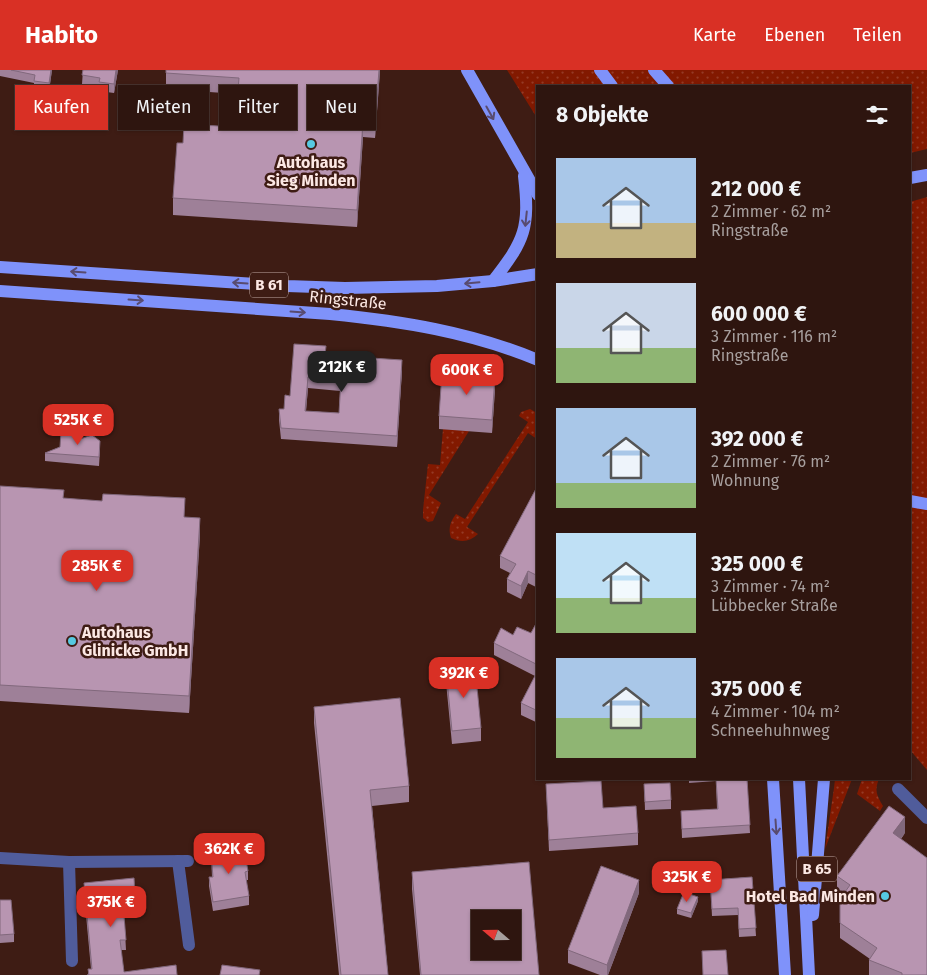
<!DOCTYPE html>
<html lang="de">
<meta charset="utf-8">
<style>
body{margin:0;font-family:"Fira Sans",sans-serif;background:#3a221d;color:#f1f3f6;height:100vh;display:flex;flex-direction:column;font-size:19px;white-space:nowrap}
*{box-sizing:border-box;margin:0}
p{font-size:16px;color:#a79f9e}
.icon{flex:none;width:28px;height:28px;fill:none;stroke:currentColor;stroke-width:2;stroke-linecap:round;stroke-linejoin:round}
.map{position:relative;flex:1;overflow:hidden}
.side{position:absolute;left:536px;top:15px;width:375px;height:695px;display:flex;flex-direction:column;background:#2e150f;border-radius:0px;box-shadow:0 1px 4px #0004,0 0 0 1px #49342f}
.side>*{flex:none}
.guide{position:absolute;left:15px;top:15px;width:446px;height:45px;display:flex;gap:10px}
.needle{width:32px;rotate:290deg}
.buttons{position:absolute;left:471px;top:840px;display:grid;gap:10px}
.buttons a{display:grid;place-items:center;width:50px;height:50px;border-radius:0px;background:#2e150f;box-shadow:0 1px 4px #0004,0 0 0 1px #49342f;font-size:25px}
.price{position:absolute;translate:-50% -42px;padding:0 11px;border-radius:10px;background:#d93025;color:#fff;font-size:16px;line-height:32px;filter:drop-shadow(0 1px 2px #0008)}
.price::after{content:'';position:absolute;left:50%;top:30px;width:15px;height:11px;margin-left:-8px;background:inherit;clip-path:polygon(0 0,100% 0,50% 100%)}
.price.on{background:#222;color:#fff}
ul{padding:0;list-style:none}
li{display:flex;align-items:center;gap:15px;height:125px;padding:0 20px}
li span{display:grid;place-items:center;flex:none;width:140px;height:100px;border-radius:0px;color:#555}
li>.icon{margin-inline-start:auto}
span .icon{width:60px;height:60px;fill:#fffc;stroke-width:1}
li b{font-size:21px}
h2{display:flex;justify-content:space-between;align-items:center;height:60px;padding:0 20px;font-size:21px}
.pill{padding:0 18px;border-radius:0px;background:#2e150f;box-shadow:0 1px 4px #0004,0 0 0 1px #49342f;font-size:18px;line-height:45px}
.pill.on{background:#d93025;color:#fff}
header{display:flex;align-items:center;gap:30px;box-sizing:border-box;height:70px;padding:0 25px;background:#d93025;color:#fff}
header strong{font-size:24px}
nav{display:flex;gap:28px;margin-inline-start:auto;font-size:18px}
.map>svg:first-child{display:block}
.grass{fill:url(#grass-dots)}
.lines{fill:none;stroke-linecap:round;stroke-linejoin:round}
.minor{stroke:#505c9b;stroke-width:12}
.major{stroke:#7f92fa;stroke-width:12}
.wall{fill:#9e8098;fill-rule:evenodd}
.shaded-wall{fill:#81687c}
.building{fill:#b895b1;stroke:#81687c;fill-rule:evenodd}
.oneway{stroke:#584b70}
.poi-dot{fill:#56c9e1;stroke:#3e1c14;stroke-width:2}
.labels{text-anchor:middle;dominant-baseline:central;stroke-width:5;stroke-linejoin:round;paint-order:stroke}
.shield{fill:#3e1c14;stroke:#c3aba6;stroke-width:1}
.shield-label{font-size:15px;font-weight:bold;fill:#fce8e4}
.poi-label{font-size:16px;font-weight:bold;fill:#fce8e4;stroke:#3e1c14}
.street-label{font-size:16px;fill:#fce8e4;stroke:#3e1c14}
</style>
<header>
<strong>Habito</strong>
<nav><a>Karte</a><a>Ebenen</a><a>Teilen</a></nav>
</header>
<div class="map">
<svg width="927" height="905" viewBox="0 0 927 905">
<defs>
<pattern id="grass-dots" width="8" height="8" patternUnits="userSpaceOnUse" patternTransform="scale(1.25)"><rect width="8" height="8" fill="#821900"/><path d="M2 2h.1M6 6h.1" fill="none" stroke="#953a25" stroke-width="1.8" stroke-linecap="round"/></pattern>
</defs>
<rect width="100%" height="100%" fill="#3e1c14"/>
<g class="grass">
<polygon points="507,0 927,0 927,79 910,83 910,16 538,16 537,48"/>
<polygon points="927,127 927,700 910,680 910,132"/>
<path d="M530 339 537 343V369L528 363 467 457 478 464C470 472 461 473 451 468 448 458 450 452 456 444L465 449 528 352 519 346 521 342Z"/>
<polygon points="443,359 469,361 429,425 441,433 433,451 428,452 423,448 423,440 428,394 440,395"/>
<polygon points="835,709 852,709 825,779 834,718"/>
<path d="M862 709H879C874 720 877 726 883 736L880 741 857 724Z"/>
</g>
<g class="lines">
<g class="minor">
<polyline points="898,719 927,748"/>
<polyline points="0,788 69,792 188,791"/>
<polyline points="178,791 189,875"/>
<polyline points="69,792 72,891"/>
</g>
<g class="major">
<polyline points="467,0 538,125"/>
<polyline points="600,0 612,16"/>
<polyline points="654,0 668,16"/>
<polyline points="910,108 927,105"/>
<polyline points="0,197 287,216 345,218 437,216 493,211 538,204"/>
<path d="M493 211C525 170 530 158 524 106"/>
<path d="M0 221 330 244C401 251 471 262 538 290"/>
<polyline points="910,431 927,434"/>
<polyline points="773,709 785,905"/>
<polyline points="799,709 809,905"/>
<polyline points="813,845 824,709"/>
</g>
</g>
<g class="wall">
<polygon points="0,0 52,0 49,21 34,19 34,13 0,6"/>
<polygon points="83,0 118,0 114,23 99,21 99,16 82,14"/>
<polygon points="380,0 375,68 363,67 357,157 173,145 173,128 183,73 235,57 238,24 166,19 166,3"/>
<path d="M326 285 402 301 397 377 281 369 279 350V339H284L290 326ZM308 318 340 321 339 343 306 341Z"/>
<polygon points="495,319 492,363 439,359 439,346"/>
<polygon points="77,370 100,379 99,396 45,391 45,383"/>
<polygon points="538,415 536,517 528,513 521,529 507,522 507,509 510,503 500,498 500,486"/>
<polygon points="0,416 64,428 185,447 200,464 189,643 0,631"/>
<polygon points="538,550 538,653 521,645 521,633 535,606 494,585 494,573 513,565 531,563"/>
<polygon points="446,600 481,658 481,671 452,674 446,612"/>
<polygon points="314,637 409,716 409,732 372,736 388,905 339,905 314,653"/>
<polygon points="689,709 747,709 750,763 682,768 681,741 717,739 716,711 689,713"/>
<polygon points="546,714 603,738 638,763 638,775 549,781"/>
<polygon points="644,714 671,730 671,739 645,740"/>
<polygon points="905,763 901,769 927,905 869,905 869,890 870,889 840,868 840,829 842,825 837,821 837,806"/>
<polygon points="211,783 248,801 248,810 246,810 249,826 249,835 213,841 209,816 209,807 212,807"/>
<polygon points="412,802 539,905 420,905 412,819"/>
<polygon points="752,807 756,866 739,867 738,845 712,846 710,810"/>
<polygon points="84,813 135,836 124,844 126,880 121,880 124,902 177,905 88,905 88,899 91,899 84,823"/>
<polygon points="639,823 608,905 600,905 568,893 568,880"/>
<polygon points="0,830 14,864 14,872 0,873"/>
<polygon points="698,831 691,848 677,844 677,839"/>
</g>
<g class="shaded-wall">
<polygon points="51,0 52,0 49,21 49,13"/>
<polygon points="116,0 118,0 114,23 114,14"/>
<polygon points="379,0 380,0 380,2 375,68 375,52"/>
<polygon points="363,51 363,67 357,157 357,140"/>
<polygon points="402,290 402,301 397,377 397,366"/>
<polygon points="495,306 495,319 492,363 492,350"/>
<polygon points="308,307 308,318 305,352 305,341"/>
<polygon points="200,448 200,464 189,643 189,626"/>
<polygon points="528,501 528,513 521,529 521,516"/>
<polygon points="538,503 538,515 536,517 536,505"/>
<polygon points="905,747 905,763 893,779 893,763"/>
<polygon points="639,810 639,823 608,905 607,905 607,895"/>
<polygon points="135,826 135,836 123,844 123,834"/>
<polygon points="698,827 698,831 691,848 691,843"/>
</g>
<g class="building">
<polygon points="11,0 51,0 49,13 34,11 35,5"/>
<polygon points="83,0 116,0 114,14 99,12 100,8 82,5"/>
<polygon points="166,0 379,0 375,52 363,51 357,140 173,128 177,73 183,73 184,54 235,57 239,8 166,3"/>
<path d="M294 274 326 276 325 285 402 290 397 366 281 358 279 339H284L285 325 290 326ZM308 307 341 310 339 343 305 341Z"/>
<polygon points="442,302 495,306 492,350 439,346"/>
<polygon points="61,361 72,365 77,370 92,365 100,371 99,387 45,383 60,377"/>
<polygon points="538,415 538,503 536,505 528,501 521,516 507,509 516,494 500,486"/>
<polygon points="0,416 64,420 63,428 102,431 103,424 185,428 184,447 200,448 189,626 0,615"/>
<polygon points="538,550 538,595 494,573 501,558 513,565 517,557 531,563"/>
<polygon points="475,597 481,658 452,661 446,600"/>
<polygon points="538,600 538,641 521,633"/>
<polygon points="400,628 409,716 370,720 388,905 341,905 314,637"/>
<polygon points="716,709 747,709 750,755 682,759 681,741 718,739"/>
<polygon points="601,711 603,738 636,736 638,763 549,770 546,714"/>
<polygon points="670,713 671,730 645,732 644,714"/>
<polygon points="889,736 905,747 893,763 927,788 927,905 902,905 902,903 869,890 877,878 840,853 840,829 850,815 837,806"/>
<polygon points="244,778 248,801 245,802 249,826 213,832 209,807 213,807 211,783"/>
<path d="M529 792 539 905H421L412 802ZM480 849H512V881H480Z"/>
<polygon points="601,796 639,810 607,895 568,880"/>
<polygon points="752,807 756,858 739,859 738,838 712,839 710,810"/>
<polygon points="134,808 135,826 123,834 126,870 120,870 124,902 176,895 177,905 87,905 89,905 88,899 92,899 84,813"/>
<polygon points="684,822 698,827 691,843 677,839"/>
<polygon points="0,830 11,830 14,864 0,865"/>
<polygon points="726,880 728,905 703,905 702,881"/>
<polygon points="222,895 260,900 259,905 220,905"/>
</g>
<defs><path id="oneway-shaft" d="M-6 0H5M1.5-3L5.5 0L1.5 3" fill="none" stroke-width="1.6" stroke-linecap="round" stroke-linejoin="round" transform="scale(1.25)"/></defs>
<g class="oneway">
<use href="#oneway-shaft" transform="translate(490 43) rotate(61)"/>
<use href="#oneway-shaft" transform="translate(526 149) rotate(96)"/>
<use href="#oneway-shaft" transform="translate(78 202) rotate(-176)"/>
<use href="#oneway-shaft" transform="translate(240 213) rotate(-176)"/>
<use href="#oneway-shaft" transform="translate(472 213) rotate(175)"/>
<use href="#oneway-shaft" transform="translate(136 230) rotate(4)"/>
<use href="#oneway-shaft" transform="translate(298 242) rotate(4)"/>
<use href="#oneway-shaft" transform="translate(776 757) rotate(86)"/>
</g>
<g class="poi-dot">
<circle cx="311" cy="74" r="5"/>
<circle cx="72" cy="571" r="5"/>
<circle cx="885" cy="826" r="5"/>
</g>
<g class="labels">
<g class="shield">
<rect x="250" y="202.5" width="38" height="25" rx="4"/>
<rect x="797" y="786.5" width="40" height="25" rx="4"/>
</g>
<g class="shield-label">
<text x="269" y="215">B 61</text>
<text x="817" y="799">B 65</text>
</g>
<g class="poi-label">
<text x="311" y="92">Autohaus<tspan x="311" dy="18">Sieg Minden</tspan></text>
<text x="82" y="562" text-anchor="start">Autohaus<tspan x="82" dy="18">Glinicke GmbH</tspan></text>
<text x="875" y="826" text-anchor="end">Hotel Bad Minden</text>
</g>
<g class="street-label">
<text transform="translate(348 230) rotate(6)">Ringstraße</text>
</g>
</g>
</svg>
<div class="buttons">
<a><svg class="needle" viewBox="-14 -14 28 28"><path d="M0-13l5 13h-10z" fill="#e53935"/><path d="M0 13l5-13h-10z" fill="#a79f9e"/></svg></a>
</div>
<b class="price on" style="left:342px;top:323px">212K €</b>
<b class="price" style="left:467px;top:326px">600K €</b>
<b class="price" style="left:78px;top:376px">525K €</b>
<b class="price" style="left:97px;top:522px">285K €</b>
<b class="price" style="left:464px;top:629px">392K €</b>
<b class="price" style="left:229px;top:805px">362K €</b>
<b class="price" style="left:687px;top:833px">325K €</b>
<b class="price" style="left:111px;top:858px">375K €</b>
<div class="guide">
<a class="pill on">Kaufen</a>
<a class="pill">Mieten</a>
<a class="pill">Filter</a>
<a class="pill">Neu</a>
</div>
<section class="side">
<h2>8 Objekte<svg class="icon" aria-label="filters" viewBox="0 0 24 24"><path d="M4 7h16M4 17h16"/><circle cx="9" cy="7" r="2"/><circle cx="15" cy="17" r="2"/></svg></h2>
<ul>
<li><span style="background:linear-gradient(#a9c7e8 65%,#c2b280 0)"><svg class="icon" aria-label="home" viewBox="0 0 24 24"><path d="M3 11l9-7 9 7M6 9v11h12V9"/></svg></span><div><b>212 000 €</b><p>2 Zimmer · 62 m²</p><p>Ringstraße</p></div></li>
<li><span style="background:linear-gradient(#c9d6e8 65%,#8fb573 0)"><svg class="icon" aria-label="home" viewBox="0 0 24 24"><path d="M3 11l9-7 9 7M6 9v11h12V9"/></svg></span><div><b>600 000 €</b><p>3 Zimmer · 116 m²</p><p>Ringstraße</p></div></li>
<li><span style="background:linear-gradient(#a9c7e8 75%,#8fb573 0)"><svg class="icon" aria-label="home" viewBox="0 0 24 24"><path d="M3 11l9-7 9 7M6 9v11h12V9"/></svg></span><div><b>392 000 €</b><p>2 Zimmer · 76 m²</p><p>Wohnung</p></div></li>
<li><span style="background:linear-gradient(#bfe0f5 65%,#8fb573 0)"><svg class="icon" aria-label="home" viewBox="0 0 24 24"><path d="M3 11l9-7 9 7M6 9v11h12V9"/></svg></span><div><b>325 000 €</b><p>3 Zimmer · 74 m²</p><p>Lübbecker Straße</p></div></li>
<li><span style="background:linear-gradient(#a9c7e8 60%,#8fb573 0)"><svg class="icon" aria-label="home" viewBox="0 0 24 24"><path d="M3 11l9-7 9 7M6 9v11h12V9"/></svg></span><div><b>375 000 €</b><p>4 Zimmer · 104 m²</p><p>Schneehuhnweg</p></div></li>
</ul>
</section>
</div>
